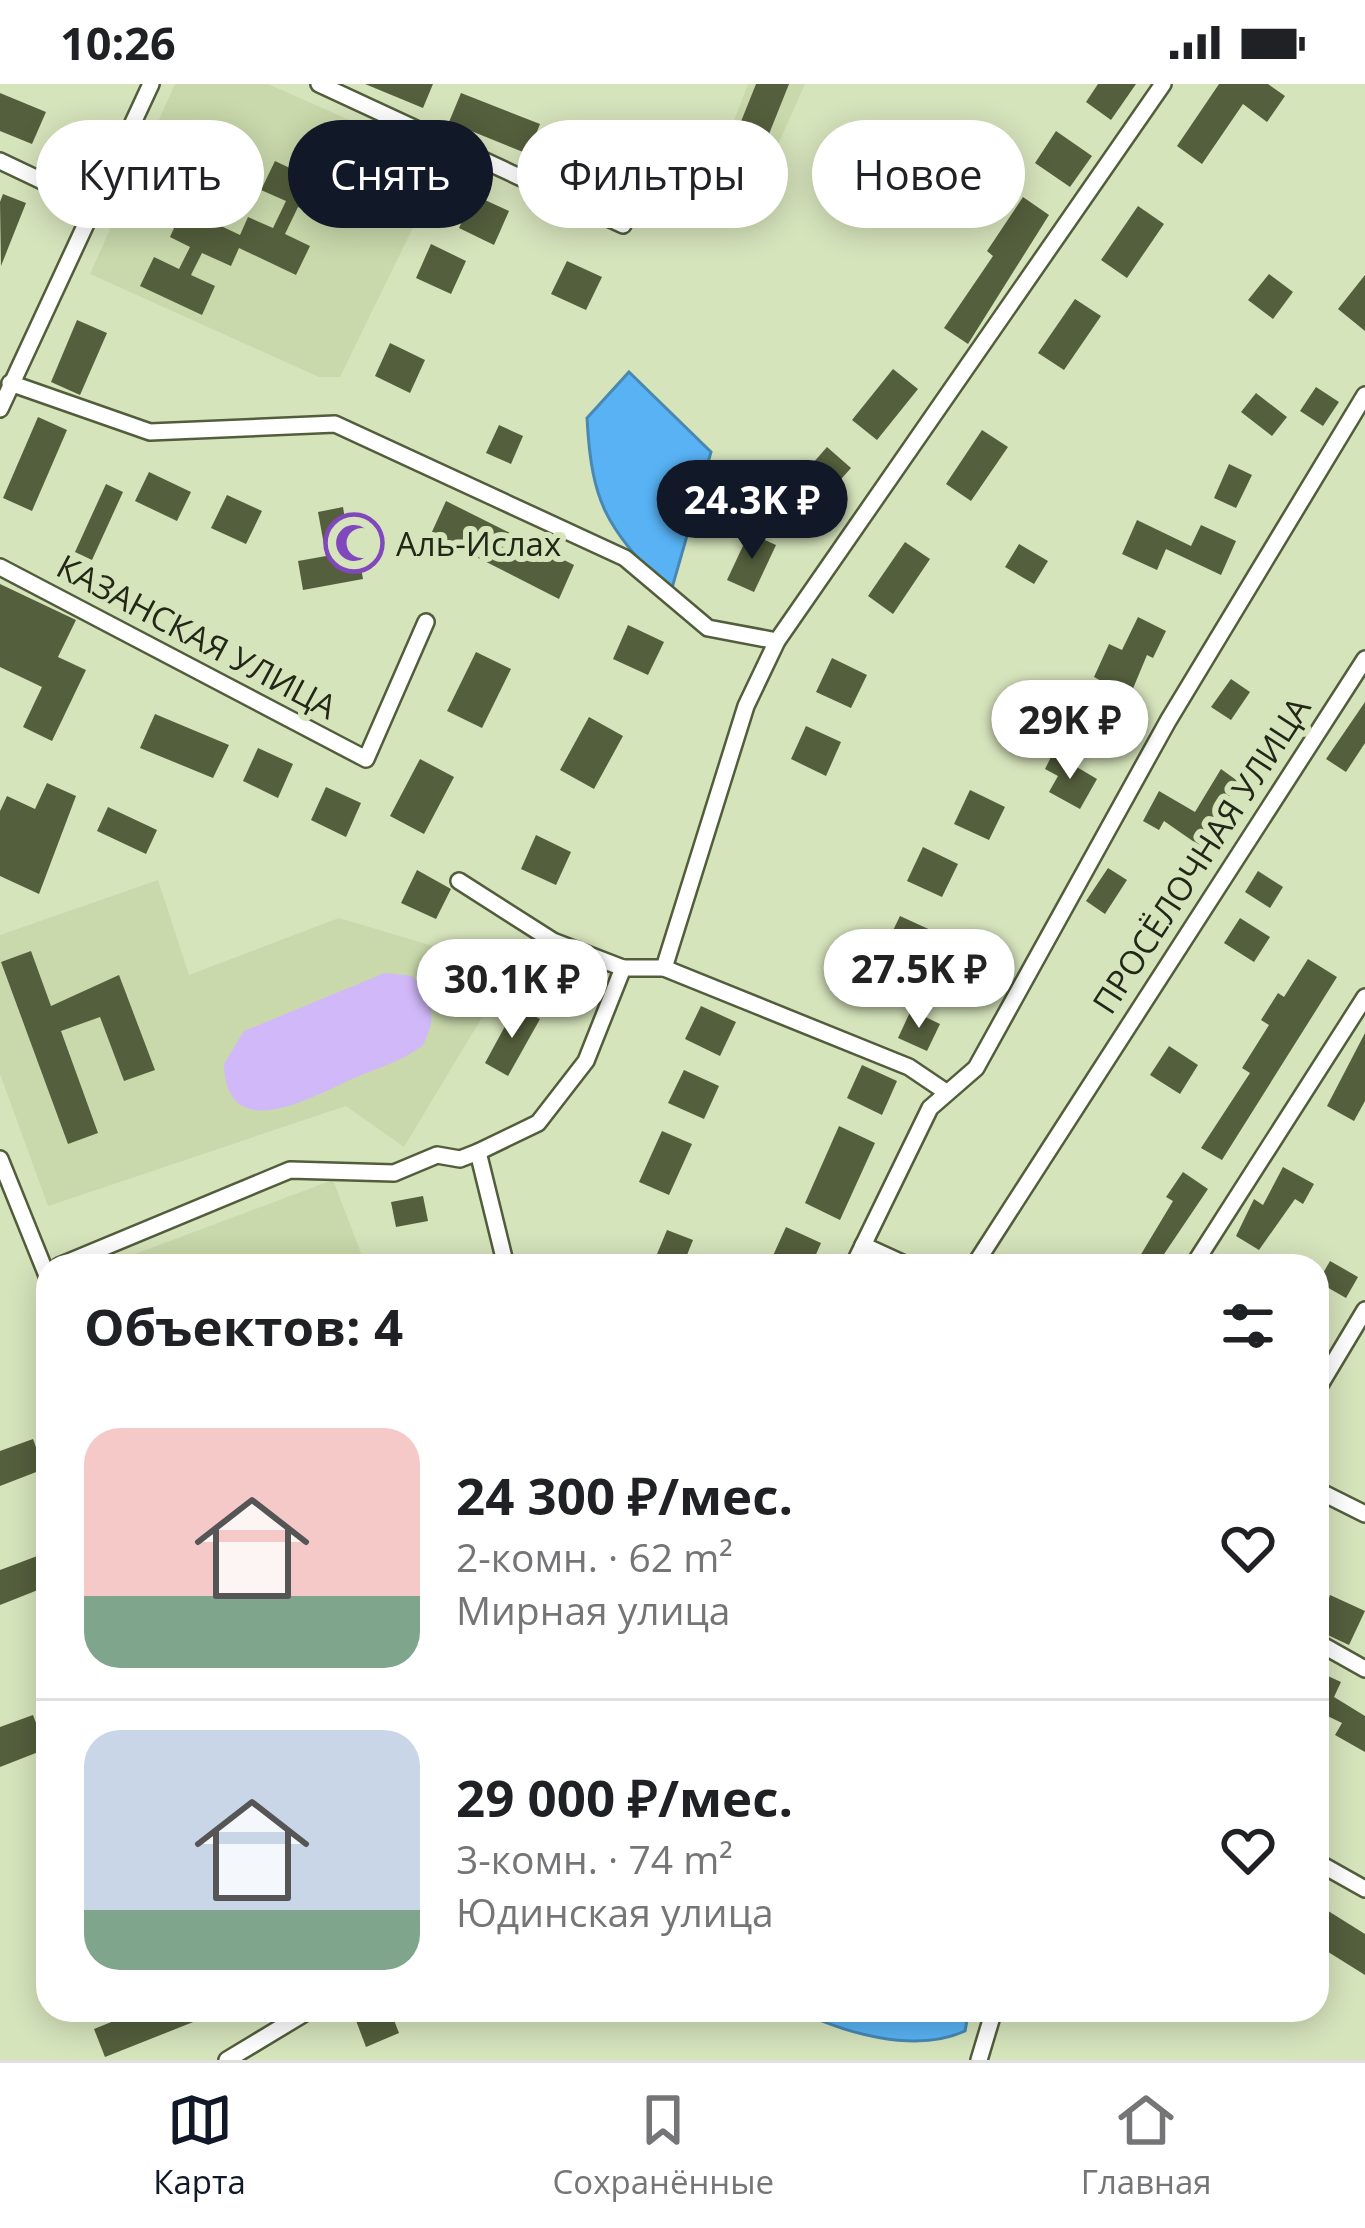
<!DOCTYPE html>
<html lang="ru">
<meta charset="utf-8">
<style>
body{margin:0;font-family:"Open Sans",sans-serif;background:#f6f6f6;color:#202124;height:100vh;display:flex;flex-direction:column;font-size:45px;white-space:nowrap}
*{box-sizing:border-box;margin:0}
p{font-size:39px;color:#757577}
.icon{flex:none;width:66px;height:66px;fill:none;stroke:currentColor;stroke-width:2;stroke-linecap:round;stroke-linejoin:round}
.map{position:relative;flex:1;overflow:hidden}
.details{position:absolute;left:36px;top:1170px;width:1293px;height:768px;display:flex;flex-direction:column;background:#fff;border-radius:36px;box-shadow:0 6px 30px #0003}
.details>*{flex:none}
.hud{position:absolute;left:36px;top:36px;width:1293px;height:108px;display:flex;gap:24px}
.price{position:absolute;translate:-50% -102px;padding:0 27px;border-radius:42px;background:#fff;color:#222;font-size:39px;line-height:78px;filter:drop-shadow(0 3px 6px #0008)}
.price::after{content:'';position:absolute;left:50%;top:72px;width:36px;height:27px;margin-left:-18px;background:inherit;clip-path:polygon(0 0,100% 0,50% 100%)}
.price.on{background:#111827;color:#fff}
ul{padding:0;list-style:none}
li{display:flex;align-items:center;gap:36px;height:300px;padding:0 48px}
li+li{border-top:3px solid #e0e0e0}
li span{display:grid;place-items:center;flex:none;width:336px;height:240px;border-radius:36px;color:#555}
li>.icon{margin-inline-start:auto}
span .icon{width:144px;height:144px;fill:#fffc;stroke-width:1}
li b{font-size:51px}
h2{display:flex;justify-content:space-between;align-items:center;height:144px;padding:0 48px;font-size:51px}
.pill{padding:0 42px;border-radius:54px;background:#fff;box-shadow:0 6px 30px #0003;font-size:42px;line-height:108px}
.pill.on{background:#111827;color:#fff}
.status{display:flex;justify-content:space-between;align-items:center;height:84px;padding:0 60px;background:#fff;direction:ltr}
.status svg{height:33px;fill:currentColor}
.menu{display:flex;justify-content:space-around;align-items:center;height:168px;border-top:3px solid #e0e0e0;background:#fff;font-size:33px;color:#757577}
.menu a{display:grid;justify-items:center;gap:6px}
.menu .on{color:#111827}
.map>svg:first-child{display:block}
.built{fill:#c9d9ab}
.green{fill:#d1b8f8}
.water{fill:#58b2f4;stroke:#4888b2;stroke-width:3}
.building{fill:#545f3d}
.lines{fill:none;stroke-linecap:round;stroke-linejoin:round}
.street-casing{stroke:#525d3b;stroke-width:20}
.street{stroke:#fff;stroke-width:15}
.labels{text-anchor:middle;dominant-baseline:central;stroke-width:12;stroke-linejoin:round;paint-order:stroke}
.poi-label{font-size:33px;fill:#222718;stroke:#d6e4bc;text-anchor:start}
.street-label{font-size:33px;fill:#222718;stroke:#d6e4bc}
</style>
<div class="status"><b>10:26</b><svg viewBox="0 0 49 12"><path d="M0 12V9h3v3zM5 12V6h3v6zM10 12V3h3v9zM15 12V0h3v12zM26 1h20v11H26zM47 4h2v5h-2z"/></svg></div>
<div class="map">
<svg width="1365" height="1976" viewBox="0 0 1365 1976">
<rect width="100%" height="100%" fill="#d6e4bc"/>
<g class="built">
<polygon points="175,0 268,0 445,78 340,293 319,293 90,190"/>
<polygon points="748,0 805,0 772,74 728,52"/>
<polygon points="158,796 189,891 339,834 460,870 516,877 404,1063 346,1022 48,1122 0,990 0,851"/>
<polygon points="333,1096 366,1182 103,1182"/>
</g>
<path class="green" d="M385 889 412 892C433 913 438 936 422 962 402 977 375 985 352 995 312 1013 226 1063 224 980L244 947Z"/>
<g class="water">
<path d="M629 288 711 368 670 511C610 443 592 428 587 334Z"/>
<path d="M797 1926H969L965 1947C915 1970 844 1949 797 1926Z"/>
</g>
<g class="building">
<polygon points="365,0 433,0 423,24"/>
<polygon points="756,0 789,0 761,70 734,55"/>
<polygon points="1098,0 1136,0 1111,36 1086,18"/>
<polygon points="1219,0 1268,0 1285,12 1267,38 1243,20 1202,80 1177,62"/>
<polygon points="0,9 46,28 32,60 0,47"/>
<polygon points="461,9 540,40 528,70 449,38"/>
<polygon points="1056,47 1092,72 1070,103 1035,79"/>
<polygon points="596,60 631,77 616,110 580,94"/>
<polygon points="275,77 336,106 322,135 298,123 285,150 310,162 296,191 239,164 231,182 202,169 191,191 215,202 202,231 140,202 154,173 179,185 190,163 170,153 183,124 240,151 248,133 273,144 286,117 261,106"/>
<polygon points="3,110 26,119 1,182 0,118"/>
<polygon points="474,111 509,127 494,161 459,144"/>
<polygon points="1023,113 1049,131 968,260 944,244 993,172 987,167"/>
<polygon points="1138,122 1164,140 1127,194 1101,176"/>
<polygon points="431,160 466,177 451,210 416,194"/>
<polygon points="567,177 602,193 586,226 551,210"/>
<polygon points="1269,190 1293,208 1273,235 1248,216"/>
<polygon points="1365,191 1365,247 1338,225"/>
<polygon points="1075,215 1101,232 1064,286 1038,269"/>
<polygon points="77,236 107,249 80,311 51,298"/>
<polygon points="390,259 425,276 410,309 375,292"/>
<polygon points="893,285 918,305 877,356 852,336"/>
<polygon points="1316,303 1339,318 1323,342 1300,327"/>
<polygon points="1256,309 1287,333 1272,352 1241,328"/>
<polygon points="38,333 67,346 32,427 3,414"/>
<polygon points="499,341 523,352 511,380 486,369"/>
<polygon points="982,346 1008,363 971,417 946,400"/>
<polygon points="827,363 851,384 807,433 784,412"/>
<polygon points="1229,380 1252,391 1236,424 1214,414"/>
<polygon points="149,388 191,408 177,437 135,417"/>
<polygon points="106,400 123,408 92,476 75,468"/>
<polygon points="227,411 262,427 246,460 211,444"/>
<polygon points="446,417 574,481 559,515 431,450"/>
<polygon points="343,423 346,441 364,437 371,477 360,479 363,495 303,506 298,477 326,472 318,428"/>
<polygon points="1137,436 1191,462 1201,441 1236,457 1221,491 1166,465 1157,486 1122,470"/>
<polygon points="749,449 776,461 754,508 727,496"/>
<polygon points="905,458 930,475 893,530 868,512"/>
<polygon points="1019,460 1048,477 1034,500 1005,483"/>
<polygon points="0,500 76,536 58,573 86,586 52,657 23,643 42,603 0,583"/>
<polygon points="1138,533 1166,547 1153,574 1147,571 1109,662 1078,644 1103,598 1094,593 1109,560 1122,566"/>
<polygon points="628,541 664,558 648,591 613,575"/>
<polygon points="476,568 511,585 482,644 447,627"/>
<polygon points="832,574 867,591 851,624 816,608"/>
<polygon points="1231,595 1250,608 1231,636 1211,623"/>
<polygon points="1365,618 1365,659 1346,688 1326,675"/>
<polygon points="155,630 229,661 213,694 140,664"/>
<polygon points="589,633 623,652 594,705 560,686"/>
<polygon points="806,642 841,658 826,692 791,675"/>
<polygon points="258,664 293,680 278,714 243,697"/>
<polygon points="1053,669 1097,695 1080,725 1049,708 1058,692 1045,685"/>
<polygon points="420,675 454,693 424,750 390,732"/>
<polygon points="1221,685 1239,698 1214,733 1228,743 1210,769 1164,737 1159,746 1143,737 1159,707 1195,728"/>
<polygon points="47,699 76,712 39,810 0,792 0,727 7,712 35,725"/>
<polygon points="326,703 361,719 346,753 311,736"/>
<polygon points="970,706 1005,723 989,756 954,740"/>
<polygon points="108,723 157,746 146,770 97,747"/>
<polygon points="536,751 571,768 556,801 521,785"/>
<polygon points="923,763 958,780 942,813 907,797"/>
<polygon points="1108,784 1127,796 1105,830 1086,817"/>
<polygon points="417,786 451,805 436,835 401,819"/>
<polygon points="1258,787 1283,803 1270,824 1245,808"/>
<polygon points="900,832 935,848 920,882 884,865"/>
<polygon points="1240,834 1270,853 1254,878 1224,859"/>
<polygon points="31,867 51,922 119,891 155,986 124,997 100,933 61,947 98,1049 68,1060 1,878"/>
<polygon points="1308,875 1337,893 1222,1076 1201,1064 1250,989 1242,984 1269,941 1261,936 1278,909 1284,913"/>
<polygon points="516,922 540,935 508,992 485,979"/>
<polygon points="701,922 736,938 720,972 685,955"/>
<polygon points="911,926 940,940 927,967 898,954"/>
<polygon points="1365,949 1365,1017 1354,1037 1327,1022"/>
<polygon points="1169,962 1198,981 1180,1010 1150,991"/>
<polygon points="862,981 897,997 882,1031 847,1014"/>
<polygon points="684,986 719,1002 704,1035 668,1019"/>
<polygon points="839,1042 875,1059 840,1136 805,1119"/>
<polygon points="662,1047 692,1060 669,1111 639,1098"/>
<polygon points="1283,1083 1314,1100 1303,1120 1295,1115 1259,1166 1236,1152 1254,1115 1263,1121"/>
<polygon points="1183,1088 1208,1105 1156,1182 1134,1182 1173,1117 1166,1113"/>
<polygon points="423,1112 428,1137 396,1143 391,1118"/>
<polygon points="786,1143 821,1159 811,1182 771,1176"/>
<polygon points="667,1146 693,1156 683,1181 657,1170"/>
<polygon points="1330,1177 1358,1193 1346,1214 1318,1198"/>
<polygon points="33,1355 44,1385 0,1402 0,1367"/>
<polygon points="48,1468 48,1502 0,1521 0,1486"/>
<polygon points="1330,1511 1365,1527 1349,1561 1317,1546"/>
<polygon points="1317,1587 1341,1598 1334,1613 1365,1632 1365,1668 1335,1651 1342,1639 1317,1627"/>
<polygon points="33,1631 46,1665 0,1683 0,1643"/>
<polygon points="1317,1820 1365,1850 1365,1891 1317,1861"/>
<polygon points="141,1926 221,1926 221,1927 105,1973 94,1945"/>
<polygon points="352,1926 390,1926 399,1949 366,1963"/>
</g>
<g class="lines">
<g class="street-casing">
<g id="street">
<polyline points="319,0 623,141"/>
<polyline points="0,77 97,123"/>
<polyline points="10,299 150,348 335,340 625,474 708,544 777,557"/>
<polyline points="0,325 151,0"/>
<polyline points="0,483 366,675 426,538"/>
<polyline points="459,797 553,857 623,884"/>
<polyline points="664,884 909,983 946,1008"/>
<polyline points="0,1075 48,1194"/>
<polyline points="863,1161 909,1182"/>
<polyline points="59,1182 290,1086 394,1089 437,1071 460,1075 478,1068"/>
<polyline points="506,1182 478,1068 538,1039 586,977 623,884 664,884 746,622 777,557 1163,0"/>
<polyline points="853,1182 930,1024 976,984 1168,637 1365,311"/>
<polyline points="974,1182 1365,575"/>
<polyline points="1193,1182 1365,913"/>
<polyline points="1317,1306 1365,1226"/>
<polyline points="1317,1406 1365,1430"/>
<polyline points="1317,1558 1365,1585"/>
<polyline points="1317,1778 1365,1805"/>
<polyline points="227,1976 310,1926"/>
<polyline points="979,1976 994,1926"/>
</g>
</g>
<use href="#street" class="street"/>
</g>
<defs>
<g id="mosque-ring" transform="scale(3)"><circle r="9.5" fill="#d6e4bc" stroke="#8148be" stroke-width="1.5"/><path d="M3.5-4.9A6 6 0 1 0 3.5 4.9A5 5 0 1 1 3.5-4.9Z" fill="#8148be"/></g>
</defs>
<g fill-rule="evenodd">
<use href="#mosque-ring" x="354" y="459"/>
</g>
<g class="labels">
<g class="poi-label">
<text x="396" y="459">Аль-Ислах</text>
</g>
<g class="street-label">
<text transform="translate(197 552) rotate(28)">КАЗАНСКАЯ УЛИЦА</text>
<text transform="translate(1201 771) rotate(-57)">ПРОСЁЛОЧНАЯ УЛИЦА</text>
</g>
</g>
</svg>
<b class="price on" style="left:752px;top:478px">24.3K ₽</b>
<b class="price" style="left:1070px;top:698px">29K ₽</b>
<b class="price" style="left:919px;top:947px">27.5K ₽</b>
<b class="price" style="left:512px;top:957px">30.1K ₽</b>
<div class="hud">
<a class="pill">Купить</a>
<a class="pill on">Снять</a>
<a class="pill">Фильтры</a>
<a class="pill">Новое</a>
</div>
<section class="details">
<h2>Объектов: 4<svg class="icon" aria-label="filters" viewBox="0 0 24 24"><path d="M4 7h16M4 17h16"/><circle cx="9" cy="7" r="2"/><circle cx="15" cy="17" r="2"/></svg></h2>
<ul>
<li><span style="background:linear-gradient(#f6c9c9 70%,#7fa58c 0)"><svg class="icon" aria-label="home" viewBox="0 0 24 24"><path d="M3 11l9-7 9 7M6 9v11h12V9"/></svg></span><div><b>24 300 ₽/мес.</b><p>2-комн. · 62 m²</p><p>Мирная улица</p></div><svg class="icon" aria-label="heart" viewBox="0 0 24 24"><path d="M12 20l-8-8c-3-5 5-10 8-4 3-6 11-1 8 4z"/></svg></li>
<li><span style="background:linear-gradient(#c9d6e8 75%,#7fa58c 0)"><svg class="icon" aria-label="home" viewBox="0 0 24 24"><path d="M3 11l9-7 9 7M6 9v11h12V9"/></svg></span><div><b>29 000 ₽/мес.</b><p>3-комн. · 74 m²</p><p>Юдинская улица</p></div><svg class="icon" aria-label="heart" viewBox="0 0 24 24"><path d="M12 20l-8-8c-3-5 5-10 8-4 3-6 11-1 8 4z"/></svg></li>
</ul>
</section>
</div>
<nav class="menu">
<a class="on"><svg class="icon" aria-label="map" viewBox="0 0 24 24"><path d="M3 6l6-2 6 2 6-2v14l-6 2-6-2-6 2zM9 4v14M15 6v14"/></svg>Карта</a>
<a><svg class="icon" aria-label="saved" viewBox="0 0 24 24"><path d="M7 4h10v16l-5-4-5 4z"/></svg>Сохранённые</a>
<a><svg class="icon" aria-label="home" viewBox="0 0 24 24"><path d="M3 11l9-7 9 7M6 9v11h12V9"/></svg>Главная</a>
</nav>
